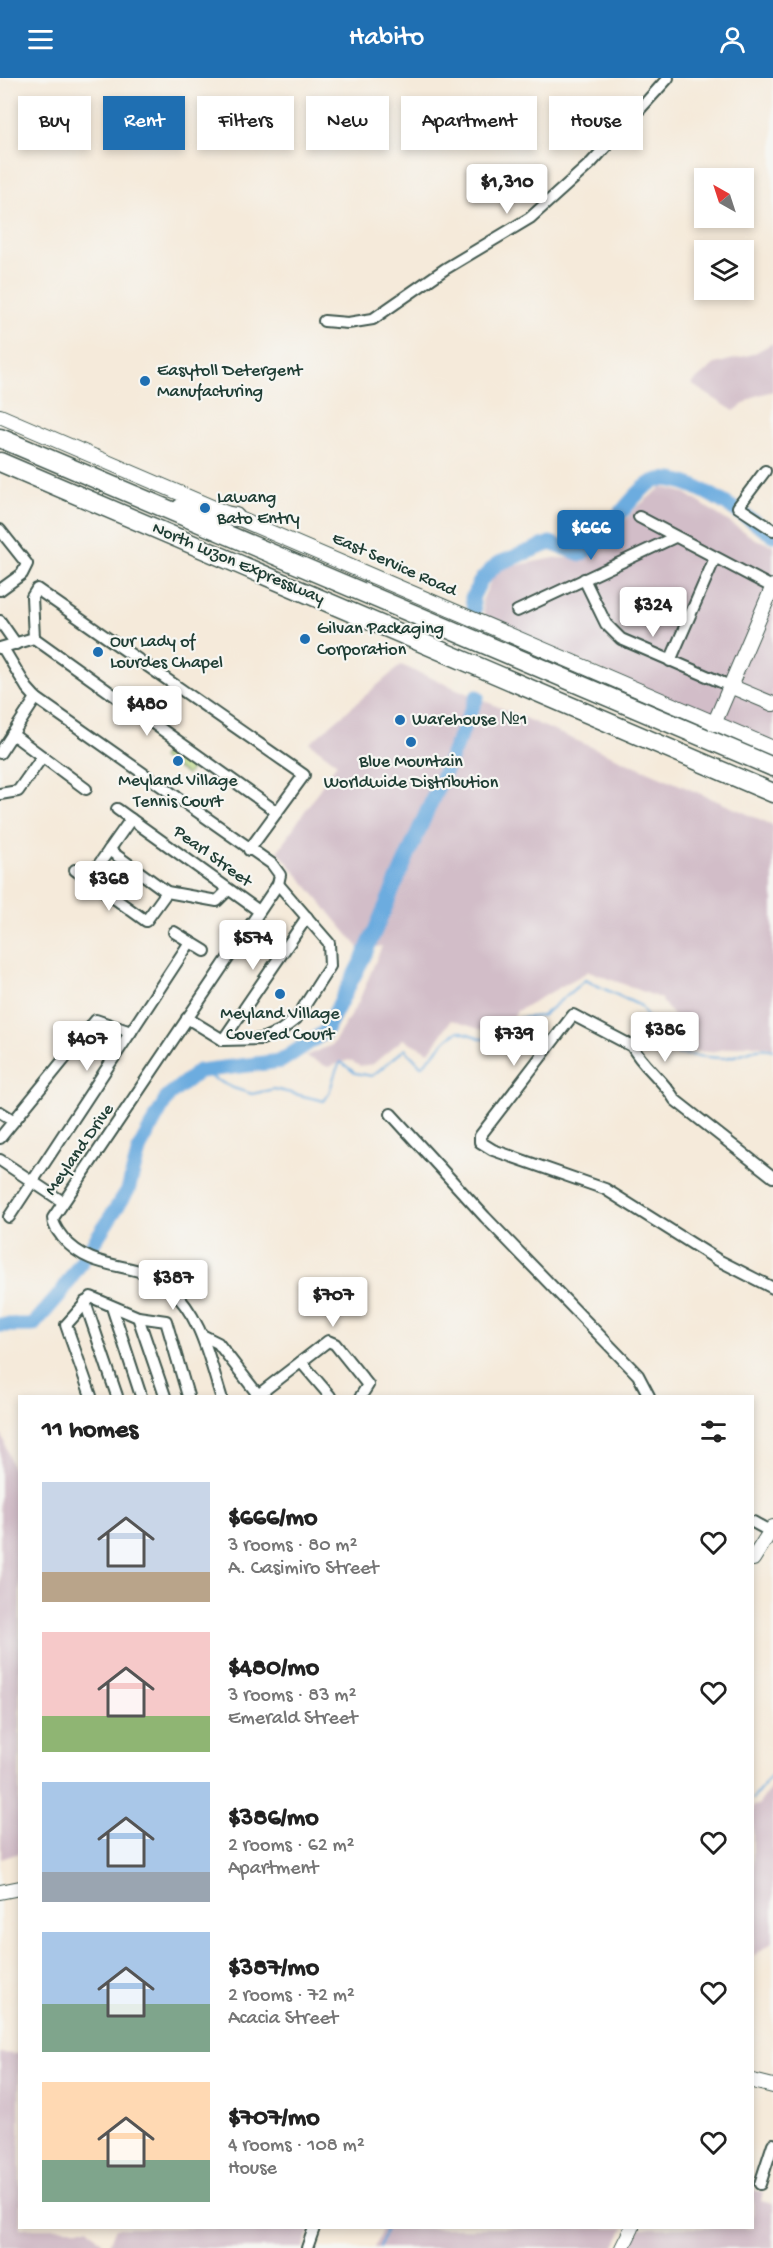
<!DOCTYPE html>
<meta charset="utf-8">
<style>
body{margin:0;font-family:"Gochi Hand",sans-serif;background:#f2f2f2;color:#222;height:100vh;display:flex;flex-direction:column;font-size:22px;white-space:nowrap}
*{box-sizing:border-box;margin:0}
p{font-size:20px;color:#767676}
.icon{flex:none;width:33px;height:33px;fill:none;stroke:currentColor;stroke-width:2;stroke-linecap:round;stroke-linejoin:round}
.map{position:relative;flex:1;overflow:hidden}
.side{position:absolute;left:18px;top:1317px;width:736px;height:834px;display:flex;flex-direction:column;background:#fff;border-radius:0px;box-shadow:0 3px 9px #0003}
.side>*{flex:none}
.top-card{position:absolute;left:18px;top:18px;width:738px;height:54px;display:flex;gap:12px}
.needle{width:39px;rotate:321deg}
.controls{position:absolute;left:694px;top:90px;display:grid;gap:12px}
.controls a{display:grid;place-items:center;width:60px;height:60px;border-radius:0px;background:#fff;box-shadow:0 3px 9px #0003;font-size:30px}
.price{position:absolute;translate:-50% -51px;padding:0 14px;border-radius:6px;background:#fff;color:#222;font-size:20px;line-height:39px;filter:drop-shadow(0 2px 3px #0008)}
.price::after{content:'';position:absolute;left:50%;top:36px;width:18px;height:14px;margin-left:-9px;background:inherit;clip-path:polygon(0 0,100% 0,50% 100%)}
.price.active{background:#1f6fb2;color:#fff}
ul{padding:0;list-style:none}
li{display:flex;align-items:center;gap:18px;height:150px;padding:0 24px}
li span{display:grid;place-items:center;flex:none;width:168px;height:120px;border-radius:0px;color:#555}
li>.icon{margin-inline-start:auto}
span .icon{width:72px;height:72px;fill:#fffc;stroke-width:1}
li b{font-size:26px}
h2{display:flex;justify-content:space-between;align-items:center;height:72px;padding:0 24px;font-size:26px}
.chip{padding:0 21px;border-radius:0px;background:#fff;box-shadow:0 3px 9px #0003;font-size:21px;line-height:54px}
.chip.active{background:#1f6fb2;color:#fff}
header{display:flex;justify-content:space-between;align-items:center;height:78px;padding:0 24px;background:#1f6fb2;color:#fff;font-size:27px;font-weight:600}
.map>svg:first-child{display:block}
.industrial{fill:#d2bdc8}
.green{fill:#bad87e;stroke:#6c8a59;stroke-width:1.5}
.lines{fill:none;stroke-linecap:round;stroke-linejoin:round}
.stream{stroke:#6cacdf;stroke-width:2}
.river{stroke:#6cacdf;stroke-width:15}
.street-casing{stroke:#3f574d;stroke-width:14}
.secondary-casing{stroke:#3f574d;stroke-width:16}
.highway-casing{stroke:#3f574d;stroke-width:21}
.street{stroke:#fff;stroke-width:10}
.secondary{stroke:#fff;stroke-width:14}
.highway{stroke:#fff;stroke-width:18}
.poi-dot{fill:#1f6fb2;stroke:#f6f6f2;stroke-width:2}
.labels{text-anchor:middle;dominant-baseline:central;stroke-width:4.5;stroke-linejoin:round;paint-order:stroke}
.poi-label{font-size:18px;fill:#1f3d34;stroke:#f6f6f2;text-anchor:start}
.street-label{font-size:18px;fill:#1f3d34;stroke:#f6f6f2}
</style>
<header><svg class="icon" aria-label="menu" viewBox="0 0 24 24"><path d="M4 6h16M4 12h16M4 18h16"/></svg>Habito<svg class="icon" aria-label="person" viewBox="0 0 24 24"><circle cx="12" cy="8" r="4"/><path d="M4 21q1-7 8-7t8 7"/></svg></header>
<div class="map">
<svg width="773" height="2170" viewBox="0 0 773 2170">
<rect width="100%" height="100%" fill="#f6f6f2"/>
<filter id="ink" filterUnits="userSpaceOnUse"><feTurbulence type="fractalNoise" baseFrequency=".0167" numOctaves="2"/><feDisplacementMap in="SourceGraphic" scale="12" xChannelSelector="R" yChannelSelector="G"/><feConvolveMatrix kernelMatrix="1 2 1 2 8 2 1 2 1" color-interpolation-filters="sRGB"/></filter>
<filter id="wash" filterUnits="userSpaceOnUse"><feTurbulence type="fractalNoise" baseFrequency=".008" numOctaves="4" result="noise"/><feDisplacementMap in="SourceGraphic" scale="24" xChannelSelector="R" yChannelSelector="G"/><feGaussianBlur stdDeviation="1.35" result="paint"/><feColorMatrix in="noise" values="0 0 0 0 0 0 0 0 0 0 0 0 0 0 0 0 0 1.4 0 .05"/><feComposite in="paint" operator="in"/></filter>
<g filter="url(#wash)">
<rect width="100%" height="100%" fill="#f5eada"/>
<g class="industrial">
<polygon points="773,265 773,313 755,318 734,333 691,306 715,286 753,276"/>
<polygon points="662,409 685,415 755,461 773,467 773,668 485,542 482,523 496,491 555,480 581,480 606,462 637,429"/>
<polygon points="401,587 773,747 773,970 749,966 710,974 692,973 670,961 678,945 660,920 589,893 517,933 504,959 451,942 429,974 403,961 373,986 360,988 349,982 328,989 305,978 332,967 358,925 382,868 360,871 278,773 337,685 310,665"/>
<polygon points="0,1351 20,1412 19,1775 1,1781"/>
<polygon points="773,1707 773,1864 753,1878 753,1728 758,1727"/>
<polygon points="0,1975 19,1976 20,2150 88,2150 107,2170 0,2170"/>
<polygon points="753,2112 763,2114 761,2123 773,2126 773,2170 629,2170 639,2150 753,2150"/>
<polygon points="116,2150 311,2150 303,2170 107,2170"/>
<polygon points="382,2150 624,2150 614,2170 375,2170"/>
</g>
<polygon class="green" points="169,668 195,686 187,697 161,680"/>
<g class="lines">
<g class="stream">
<path d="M199 993 233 1010 252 1016 274 1011 324 1023C334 1011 331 997 341 984L355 995 372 998 405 971 421 988C435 978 444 959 459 953L504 968 514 959 519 940 542 938 585 902 641 928 647 939 678 976C693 977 707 980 722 980 740 980 754 966 773 972"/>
<polyline points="753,1721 773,1695"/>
<polyline points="380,2170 386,2150"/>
</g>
<g class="river">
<path d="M474 532 472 520 481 502 497 486 550 465 581 476C599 463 609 446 625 430 632 422 641 410 651 405 680 387 748 441 773 457"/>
<polyline points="0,1247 33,1247 61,1215 128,1112 140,1069 168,1018 199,993 281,983 325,954 363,880 477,619"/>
</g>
</g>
</g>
<g filter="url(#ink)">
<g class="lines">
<g class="street-casing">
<g id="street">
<polyline points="324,243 348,245 373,241 445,191 530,140 591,85 668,0"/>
<polyline points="765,393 738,429 773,452"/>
<polyline points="639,439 772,509"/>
<polyline points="0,452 27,486 22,496 0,512"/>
<polyline points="584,501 606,546 621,561 730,608"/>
<polyline points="517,533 675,459"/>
<polyline points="0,543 16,566"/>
<polyline points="34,560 32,519 37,511 304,697 249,772"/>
<polyline points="34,560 277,734"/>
<polyline points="0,570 34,560"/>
<path d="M3 570 27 610 36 620 272 786 280 797 278 806 53 1140C53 1148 58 1153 63 1160 94 1197 140 1181 169 1209 202 1240 208 1277 221 1318"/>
<polyline points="670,583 715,480"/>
<polyline points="12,656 86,711"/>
<polyline points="0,675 36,620"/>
<polyline points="0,716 18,713 42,679"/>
<polyline points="117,731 259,833"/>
<polyline points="109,772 167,814 217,823 228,812"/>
<polyline points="75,792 146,843 167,814"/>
<polyline points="88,802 131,741"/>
<polyline points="174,854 205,873"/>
<polyline points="187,940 223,962 262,961 280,953 296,941 330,888 329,865 278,806"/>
<polyline points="223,962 307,839"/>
<polyline points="0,1034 13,1042"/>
<polyline points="391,1036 485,1139 638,1297 649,1318"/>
<polyline points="0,1060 96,942 131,954"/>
<polyline points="0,1082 63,1124"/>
<path d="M773 1099 675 1022C663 1001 642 988 632 968L573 937 480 1058V1064L493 1072 605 1111 718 1182 773 1210"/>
<polyline points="9,1139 190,864"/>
<polyline points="85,1224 117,1318"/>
<polyline points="112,1229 141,1318"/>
<polyline points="138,1239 165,1318"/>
<polyline points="202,1257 218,1265 259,1318"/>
<polyline points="301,1284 330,1318"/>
<polyline points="258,1317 328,1263 335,1266 368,1307 361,1318"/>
<polyline points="91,1318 66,1247 91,1219 138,1239 166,1243 188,1318"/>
<polyline points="753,1444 773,1455"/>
<polyline points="760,2106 773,2066"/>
<polyline points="307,2170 314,2150"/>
</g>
</g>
<g class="secondary-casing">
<g id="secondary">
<polyline points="0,338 773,670"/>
<polyline points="730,608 773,626"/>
<polyline points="714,646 773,508"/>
<polyline points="753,1481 773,1449"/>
<polyline points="0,1814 20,1810"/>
<polyline points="753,2003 773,2008"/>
<polyline points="622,2170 632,2150"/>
</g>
</g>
<g class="highway-casing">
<g id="highway">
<polyline points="0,360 773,689"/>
<polyline points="0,384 773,715"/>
<polyline points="181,430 235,439"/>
</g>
</g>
<use href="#street" class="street"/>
<use href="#secondary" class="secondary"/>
<use href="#highway" class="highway"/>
</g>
</g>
<g class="poi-dot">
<circle cx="145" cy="303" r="6"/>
<circle cx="205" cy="430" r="6"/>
<circle cx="305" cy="561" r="6"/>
<circle cx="98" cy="574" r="6"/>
<circle cx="400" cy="642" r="6"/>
<circle cx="411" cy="664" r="6"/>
<circle cx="178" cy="683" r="6"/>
<circle cx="280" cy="916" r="6"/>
</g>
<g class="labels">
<g class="poi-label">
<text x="157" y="293">Easytoll Detergent<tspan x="157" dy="21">Manufacturing</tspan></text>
<text x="217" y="420">Lawang<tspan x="217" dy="21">Bato Entry</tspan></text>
<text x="317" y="551">Gilvan Packaging<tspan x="317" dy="21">Corporation</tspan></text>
<text x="110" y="564">Our Lady of<tspan x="110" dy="21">Lourdes Chapel</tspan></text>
<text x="412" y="642">Warehouse №1</text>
<text x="411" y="684" text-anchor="middle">Blue Mountain<tspan x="411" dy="21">Worldwide Distribution</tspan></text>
<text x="178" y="703" text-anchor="middle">Meyland Village<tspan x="178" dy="21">Tennis Court</tspan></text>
<text x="280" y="936" text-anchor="middle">Meyland Village<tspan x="280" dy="21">Covered Court</tspan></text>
</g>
<g class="street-label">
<text transform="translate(238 486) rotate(23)">North Luzon Expressway</text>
<text transform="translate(394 487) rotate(24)">East Service Road</text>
<text transform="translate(212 779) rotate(36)">Pearl Street</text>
<text transform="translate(80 1072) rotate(-55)">Meyland Drive</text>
</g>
</g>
</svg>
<div class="controls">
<a><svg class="needle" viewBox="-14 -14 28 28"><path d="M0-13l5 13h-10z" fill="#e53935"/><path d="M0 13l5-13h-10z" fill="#767676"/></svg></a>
<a><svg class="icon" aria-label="layers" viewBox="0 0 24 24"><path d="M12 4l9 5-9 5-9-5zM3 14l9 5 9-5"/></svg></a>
</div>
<b class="price" style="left:507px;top:137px">$1,310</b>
<b class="price active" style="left:591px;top:483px">$666</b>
<b class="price" style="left:653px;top:560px">$324</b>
<b class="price" style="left:147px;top:659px">$480</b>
<b class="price" style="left:109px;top:834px">$368</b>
<b class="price" style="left:253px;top:893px">$574</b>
<b class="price" style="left:665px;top:985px">$386</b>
<b class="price" style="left:514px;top:989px">$739</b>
<b class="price" style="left:87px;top:994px">$407</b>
<b class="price" style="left:173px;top:1233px">$387</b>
<b class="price" style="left:333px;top:1250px">$707</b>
<div class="top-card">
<a class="chip">Buy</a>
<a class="chip active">Rent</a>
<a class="chip">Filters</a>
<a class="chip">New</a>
<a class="chip">Apartment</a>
<a class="chip">House</a>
</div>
<section class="side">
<h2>11 homes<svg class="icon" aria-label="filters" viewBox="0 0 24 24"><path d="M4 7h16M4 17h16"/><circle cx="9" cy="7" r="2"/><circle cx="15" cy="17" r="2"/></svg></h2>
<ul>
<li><span style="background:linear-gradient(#c9d6e8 75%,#b9a48a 0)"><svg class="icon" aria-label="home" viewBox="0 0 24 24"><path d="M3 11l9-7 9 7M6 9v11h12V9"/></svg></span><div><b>$666/mo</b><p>3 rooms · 80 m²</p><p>A. Casimiro Street</p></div><svg class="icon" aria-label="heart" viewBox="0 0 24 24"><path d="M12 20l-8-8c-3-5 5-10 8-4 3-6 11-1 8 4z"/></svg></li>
<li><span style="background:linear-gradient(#f6c9c9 70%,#8fb573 0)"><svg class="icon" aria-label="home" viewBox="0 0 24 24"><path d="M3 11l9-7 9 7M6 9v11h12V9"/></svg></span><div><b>$480/mo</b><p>3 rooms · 83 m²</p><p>Emerald Street</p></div><svg class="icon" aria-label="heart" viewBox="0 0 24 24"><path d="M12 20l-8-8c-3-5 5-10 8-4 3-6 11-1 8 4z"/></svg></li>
<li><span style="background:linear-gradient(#a9c7e8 75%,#9aa5b1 0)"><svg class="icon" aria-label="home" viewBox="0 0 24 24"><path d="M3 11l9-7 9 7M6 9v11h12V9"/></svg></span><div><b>$386/mo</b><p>2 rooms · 62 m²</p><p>Apartment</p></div><svg class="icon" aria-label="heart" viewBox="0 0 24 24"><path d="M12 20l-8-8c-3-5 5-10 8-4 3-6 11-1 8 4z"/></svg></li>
<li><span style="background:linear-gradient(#a9c7e8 60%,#7fa58c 0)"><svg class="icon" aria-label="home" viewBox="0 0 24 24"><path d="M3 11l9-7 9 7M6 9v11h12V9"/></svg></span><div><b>$387/mo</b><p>2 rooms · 72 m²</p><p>Acacia Street</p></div><svg class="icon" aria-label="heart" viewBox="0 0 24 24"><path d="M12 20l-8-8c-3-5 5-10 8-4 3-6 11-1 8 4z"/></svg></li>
<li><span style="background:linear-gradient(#ffd9b3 65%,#7fa58c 0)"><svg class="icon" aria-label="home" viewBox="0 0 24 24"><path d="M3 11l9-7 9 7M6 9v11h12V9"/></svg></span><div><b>$707/mo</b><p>4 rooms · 108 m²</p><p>House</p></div><svg class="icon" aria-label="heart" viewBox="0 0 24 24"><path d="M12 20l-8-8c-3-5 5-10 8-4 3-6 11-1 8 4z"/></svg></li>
</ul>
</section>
</div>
